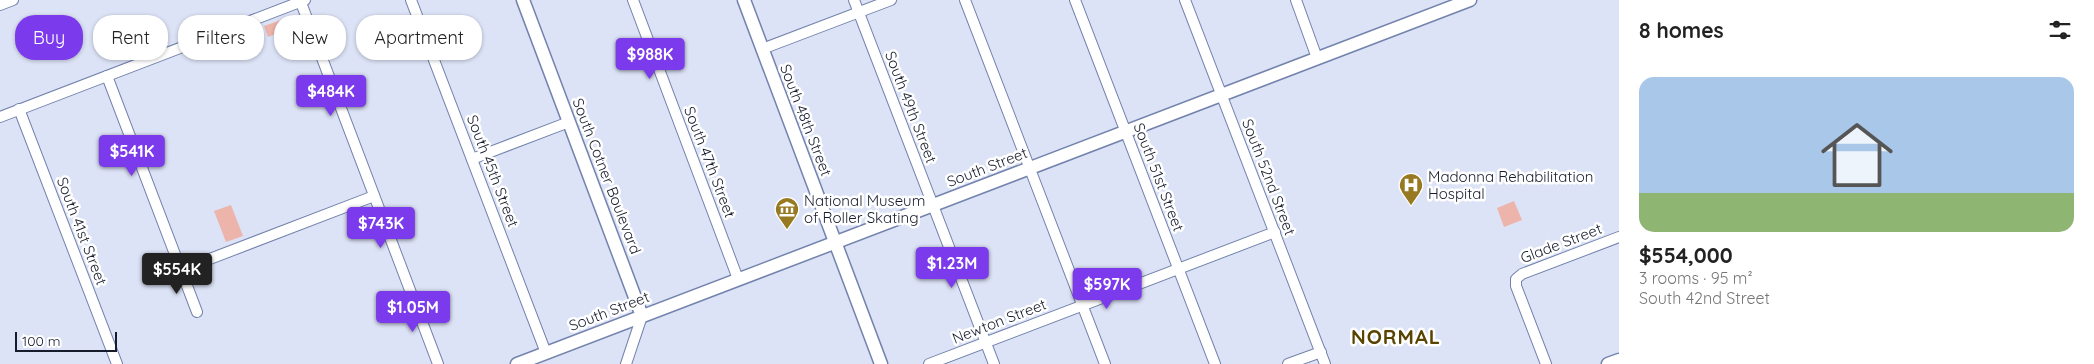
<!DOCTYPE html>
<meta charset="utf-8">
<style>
body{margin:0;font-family:Quicksand,sans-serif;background:#f2f2f2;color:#222;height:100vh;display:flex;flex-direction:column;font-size:19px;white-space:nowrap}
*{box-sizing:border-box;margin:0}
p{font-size:16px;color:#767676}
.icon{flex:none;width:28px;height:28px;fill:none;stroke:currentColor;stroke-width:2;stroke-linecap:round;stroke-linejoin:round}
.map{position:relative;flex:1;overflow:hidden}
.drawer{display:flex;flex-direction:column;background:#fff;width:475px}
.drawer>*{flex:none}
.banner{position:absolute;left:15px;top:15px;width:475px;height:45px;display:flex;gap:10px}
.scale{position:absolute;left:15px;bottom:12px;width:102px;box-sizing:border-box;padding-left:5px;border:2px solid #161c2c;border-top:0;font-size:14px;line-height:18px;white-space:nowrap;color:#161c2c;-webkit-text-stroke:4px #fff;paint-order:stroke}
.price{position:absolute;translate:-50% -42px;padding:0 11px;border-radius:5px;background:#7c3aed;color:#fff;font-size:16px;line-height:32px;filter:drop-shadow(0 1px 2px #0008)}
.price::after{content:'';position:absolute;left:50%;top:30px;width:15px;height:11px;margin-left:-8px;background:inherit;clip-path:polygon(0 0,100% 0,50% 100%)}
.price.on{background:#222;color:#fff}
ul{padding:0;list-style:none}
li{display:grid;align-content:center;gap:10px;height:265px;padding:0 20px}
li+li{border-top:1px solid #e0e0e0}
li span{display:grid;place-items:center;height:155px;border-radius:15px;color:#555}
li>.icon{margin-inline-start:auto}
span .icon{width:90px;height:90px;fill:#fffc;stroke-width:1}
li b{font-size:21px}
h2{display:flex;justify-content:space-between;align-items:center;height:60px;padding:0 20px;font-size:21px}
.tag{padding:0 18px;border-radius:20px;background:#fff;box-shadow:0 1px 4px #0004;font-size:18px;line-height:45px}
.tag.on{background:#7c3aed;color:#fff}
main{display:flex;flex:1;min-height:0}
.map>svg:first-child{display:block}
.green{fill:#ecb4ab}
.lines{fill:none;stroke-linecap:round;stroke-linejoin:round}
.minor-casing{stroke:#7383ad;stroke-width:12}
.major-casing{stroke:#7383ad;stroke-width:15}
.minor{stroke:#fff;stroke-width:10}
.major{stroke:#fff;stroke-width:12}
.labels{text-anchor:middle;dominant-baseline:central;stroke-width:5;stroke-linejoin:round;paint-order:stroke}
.street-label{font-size:15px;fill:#161c2c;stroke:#fff}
.poi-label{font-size:15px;fill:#161c2c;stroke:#fff;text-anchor:start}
.district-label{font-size:20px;font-weight:bold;letter-spacing:1px;fill:#584301;stroke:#fff}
</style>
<main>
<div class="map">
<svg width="1619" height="364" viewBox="0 0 1619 364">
<rect width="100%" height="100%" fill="#dce3f6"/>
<g class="green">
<polygon points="281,20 294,25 296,30 290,32 288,29 268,37 264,26"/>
<polygon points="1514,201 1522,220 1504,227 1497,208"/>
<polygon points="231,205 243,236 226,242 214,211"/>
</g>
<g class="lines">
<g class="minor-casing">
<g id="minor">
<polyline points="300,0 438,364"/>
<polyline points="411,0 546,353"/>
<polyline points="633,0 738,279"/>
<polyline points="854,0 994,364"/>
<polyline points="965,0 1105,364"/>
<polyline points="1075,0 1215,364"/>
<polyline points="1185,0 1325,364"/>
<polyline points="1296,0 1317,58"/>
<polyline points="0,5 13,0"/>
<polyline points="762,49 891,0"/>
<polyline points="107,76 197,312"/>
<polyline points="19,109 117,364"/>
<polyline points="0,117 305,0"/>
<polyline points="472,159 569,122"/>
<polyline points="181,270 374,196"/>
<polyline points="626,364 642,316"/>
<polyline points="929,364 1275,232"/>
<polyline points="1288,364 1321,352"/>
<polyline points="1546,364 1516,286 1516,279 1522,274 1619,237"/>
</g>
</g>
<g class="major-casing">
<g id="major">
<polyline points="523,0 642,316"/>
<polyline points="744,0 881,364"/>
<polyline points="517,364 1470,0"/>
<polyline points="1608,364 1619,360"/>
</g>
</g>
<use href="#minor" class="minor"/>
<use href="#major" class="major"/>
</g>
<defs>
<g id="hospital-pin" transform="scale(1.25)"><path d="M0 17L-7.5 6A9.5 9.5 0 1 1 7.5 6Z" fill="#977921" stroke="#fff"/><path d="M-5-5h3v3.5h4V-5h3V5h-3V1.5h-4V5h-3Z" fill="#fff"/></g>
<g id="museum-pin" transform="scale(1.25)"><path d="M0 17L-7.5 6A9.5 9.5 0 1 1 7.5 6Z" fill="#977921" stroke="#fff"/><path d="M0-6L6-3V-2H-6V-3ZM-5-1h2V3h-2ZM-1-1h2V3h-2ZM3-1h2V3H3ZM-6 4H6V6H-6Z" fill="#fff"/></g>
</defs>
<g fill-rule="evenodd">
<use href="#hospital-pin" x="1411" y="185"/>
<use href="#museum-pin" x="787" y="209"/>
</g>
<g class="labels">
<g class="street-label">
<text transform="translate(911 107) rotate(69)">South 49th Street</text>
<text transform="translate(806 120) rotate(69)">South 48th Street</text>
<text transform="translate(710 162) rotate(69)">South 47th Street</text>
<text transform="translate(987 167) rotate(-21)">South Street</text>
<text transform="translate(493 171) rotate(69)">South 45th Street</text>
<text transform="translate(607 176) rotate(69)">South Cotner Boulevard</text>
<text transform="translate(1159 177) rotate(69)">South 51st Street</text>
<text transform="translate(1269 177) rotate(69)">South 52nd Street</text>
<text transform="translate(82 231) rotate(69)">South 41st Street</text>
<text transform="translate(1561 243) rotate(-21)">Glade Street</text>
<text transform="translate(609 311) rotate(-21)">South Street</text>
<text transform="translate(999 321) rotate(-21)">Newton Street</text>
</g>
<g class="poi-label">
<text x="1428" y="176">Madonna Rehabilitation<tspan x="1428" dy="17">Hospital</tspan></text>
<text x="804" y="200">National Museum<tspan x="804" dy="17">of Roller Skating</tspan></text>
</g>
<g class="district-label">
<text x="1396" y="336">NORMAL</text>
</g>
</g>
</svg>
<div class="scale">100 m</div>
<b class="price" style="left:650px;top:80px">$988K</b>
<b class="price" style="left:331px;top:117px">$484K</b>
<b class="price" style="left:132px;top:177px">$541K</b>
<b class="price" style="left:381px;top:249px">$743K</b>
<b class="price" style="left:952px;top:289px">$1.23M</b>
<b class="price on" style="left:177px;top:295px">$554K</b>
<b class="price" style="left:1107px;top:310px">$597K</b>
<b class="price" style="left:413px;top:333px">$1.05M</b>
<div class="banner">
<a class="tag on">Buy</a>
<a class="tag">Rent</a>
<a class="tag">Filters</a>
<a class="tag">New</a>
<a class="tag">Apartment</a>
</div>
</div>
<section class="drawer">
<h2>8 homes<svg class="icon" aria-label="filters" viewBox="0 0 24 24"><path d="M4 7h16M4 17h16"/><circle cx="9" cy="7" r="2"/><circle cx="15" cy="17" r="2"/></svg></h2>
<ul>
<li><span style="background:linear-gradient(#a9c7e8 75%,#8fb573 0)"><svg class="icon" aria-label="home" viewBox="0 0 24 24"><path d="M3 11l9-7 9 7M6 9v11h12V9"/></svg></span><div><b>$554,000</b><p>3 rooms · 95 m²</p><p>South 42nd Street</p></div></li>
</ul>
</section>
</main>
